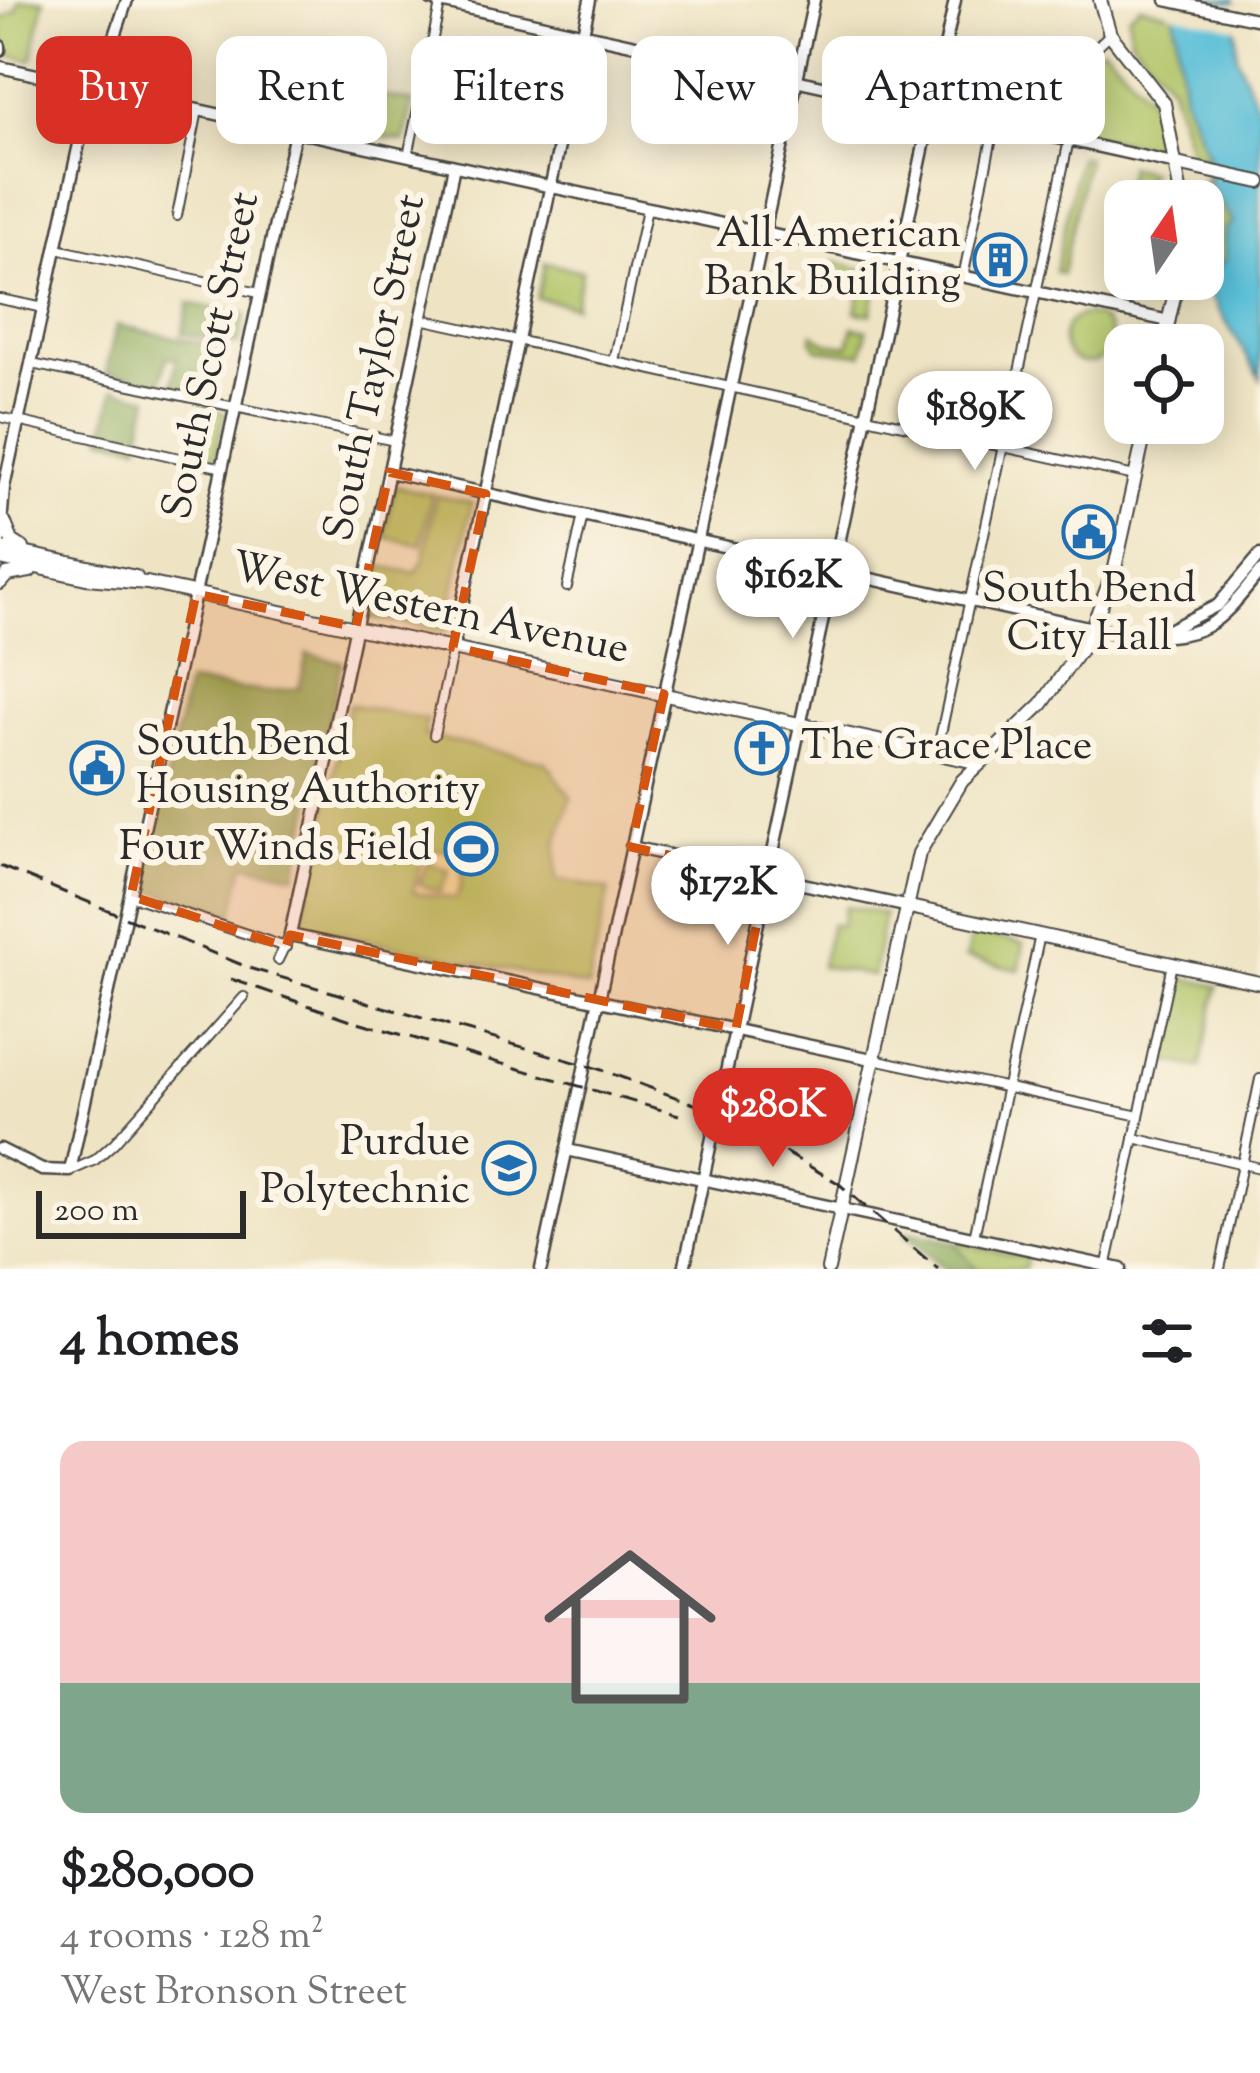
<!DOCTYPE html>
<meta charset="utf-8">
<style>
body{margin:0;font-family:"Sorts Mill Goudy",serif;background:#f2f2f2;color:#202124;height:100vh;display:flex;flex-direction:column;font-size:45px;white-space:nowrap}
*{box-sizing:border-box;margin:0}
p{font-size:39px;color:#757577}
.icon{flex:none;width:66px;height:66px;fill:none;stroke:currentColor;stroke-width:2;stroke-linecap:round;stroke-linejoin:round}
.map{position:relative;height:1269px;overflow:hidden}
.side{display:flex;flex-direction:column;background:#fff;flex:1}
.side>*{flex:none}
.top-card{position:absolute;left:36px;top:36px;width:1188px;height:108px;display:flex;gap:24px}
.needle{width:78px;rotate:13deg}
.tools{position:absolute;left:1104px;top:180px;display:grid;gap:24px}
.tools a{display:grid;place-items:center;width:120px;height:120px;border-radius:24px;background:#fff;box-shadow:0 6px 30px #0003;font-size:60px}
.scale{position:absolute;left:36px;bottom:30px;width:210px;box-sizing:border-box;padding-left:12px;border:6px solid #2b2b2b;border-top:0;font-size:33px;line-height:42px;white-space:nowrap;color:#2b2b2b;-webkit-text-stroke:9px #fcf5e5;paint-order:stroke}
.price{position:absolute;translate:-50% -102px;padding:0 27px;border-radius:42px;background:#fff;color:#222;font-size:39px;line-height:78px;filter:drop-shadow(0 3px 6px #0008)}
.price::after{content:'';position:absolute;left:50%;top:72px;width:36px;height:27px;margin-left:-18px;background:inherit;clip-path:polygon(0 0,100% 0,50% 100%)}
.price.on{background:#d93025;color:#fff}
ul{padding:0;list-style:none}
li{display:grid;align-content:center;gap:24px;height:636px;padding:0 60px}
li+li{border-top:3px solid #e0e0e0}
li span{display:grid;place-items:center;height:372px;border-radius:24px;color:#555}
li>.icon{margin-inline-start:auto}
span .icon{width:216px;height:216px;fill:#fffc;stroke-width:1}
li b{font-size:51px}
h2{display:flex;justify-content:space-between;align-items:center;height:144px;padding:0 60px;font-size:51px}
.chip{padding:0 42px;border-radius:24px;background:#fff;box-shadow:0 6px 30px #0003;font-size:42px;line-height:108px}
.chip.on{background:#d93025;color:#fff}
.map>svg:first-child{display:block}
.green{fill:#b0c468;stroke:#6e784a;stroke-width:3}
.forest{fill:#8caa5c;stroke:#5c6a44;stroke-width:3}
.sand{fill:#eeda9e;stroke:#8c8264;stroke-width:3;fill-rule:evenodd}
.water{fill:#59bed7;stroke:#427481;stroke-width:3}
.pier{fill:#eee3c3}
.lines{fill:none;stroke-linecap:round;stroke-linejoin:round}
.street-casing{stroke:#484742;stroke-width:12}
.secondary-casing{stroke:#484742;stroke-width:15}
.primary-casing{stroke:#484742;stroke-width:16}
.street{stroke:#fff;stroke-width:8}
.secondary{stroke:#fff;stroke-width:10}
.primary{stroke:#fff;stroke-width:12}
.rail{stroke:#2b2b2b;stroke-width:3;stroke-dasharray:18 9;stroke-linecap:butt}
.marked{fill:#d5540f;fill-opacity:0.2;stroke:#d5540f;stroke-width:9;stroke-dasharray:24 15;stroke-linejoin:round}
.labels{text-anchor:middle;dominant-baseline:central;stroke-width:12;stroke-linejoin:round;paint-order:stroke}
.poi-label{font-size:42px;fill:#2b2b2b;stroke:#fcf5e5;text-anchor:end}
.street-label{font-size:42px;fill:#2b2b2b;stroke:#fcf5e5}
</style>
<div class="map">
<svg width="1260" height="1269" viewBox="0 0 1260 1269">
<rect width="100%" height="100%" fill="#fcf5e5"/>
<filter id="ink" filterUnits="userSpaceOnUse"><feTurbulence type="fractalNoise" baseFrequency=".00833" numOctaves="2"/><feDisplacementMap in="SourceGraphic" scale="24" xChannelSelector="R" yChannelSelector="G"/><feConvolveMatrix kernelMatrix="1 2 1 2 8 2 1 2 1" color-interpolation-filters="sRGB"/></filter>
<filter id="wash" filterUnits="userSpaceOnUse"><feTurbulence type="fractalNoise" baseFrequency=".004" numOctaves="4" result="noise"/><feDisplacementMap in="SourceGraphic" scale="48" xChannelSelector="R" yChannelSelector="G"/><feGaussianBlur stdDeviation="2.7" result="paint"/><feColorMatrix in="noise" values="0 0 0 0 0 0 0 0 0 0 0 0 0 0 0 0 0 1.4 0 .05"/><feComposite in="paint" operator="in"/></filter>
<g filter="url(#wash)">
<rect width="100%" height="100%" fill="#eee3c3"/>
<g class="green">
<polygon points="19,0 44,0 32,60 6,55 0,20 17,10"/>
<polygon points="1140,6 1174,14 1184,97 1208,159 1190,153 1171,85 1130,38 1129,16"/>
<path d="M1103 47C1129 75 1171 107 1159 149L1074 132 1084 60Z"/>
<polygon points="383,96 412,102 404,141 374,135"/>
<polygon points="1079,157 1087,158 1062,274 1055,272"/>
<polygon points="1128,166 1150,172 1134,201 1125,201 1122,224"/>
<polygon points="1206,179 1233,224 1224,230 1225,260 1203,275 1203,201 1198,201 1196,186"/>
<polygon points="834,262 879,273 871,314 856,312 859,294 828,287"/>
<polygon points="545,263 582,271 574,306 537,298"/>
<circle cx="1087" cy="339" r="24"/>
<polygon points="853,327 867,330 862,354 818,349 812,340 813,333 826,343 848,346"/>
<polygon points="204,408 225,413 214,461 194,457"/>
<polygon points="395,486 432,494 421,545 384,537"/>
<polygon points="436,495 472,503 445,632 368,616 379,566 415,573 423,562"/>
<polygon points="349,704 427,720 424,735 546,762 571,797 557,843 556,879 609,890 588,987 302,926"/>
<polygon points="845,906 884,914 873,976 821,966 831,924 841,926"/>
<polygon points="972,932 1024,944 1019,970 966,958"/>
<polygon points="1182,978 1218,986 1200,1068 1164,1061"/>
<polygon points="953,1242 1027,1258 1025,1269 977,1269"/>
</g>
<g class="forest">
<polygon points="189,303 245,315 239,345 182,333"/>
<polygon points="116,325 216,346 206,394 172,386 177,358 167,357 161,384 106,372"/>
<polygon points="114,389 149,397 139,445 103,437"/>
<polygon points="307,654 342,662 296,875 244,864 233,915 144,888 187,683 267,692 299,688"/>
<polygon points="908,1232 953,1242 977,1269 945,1269 905,1235"/>
</g>
<path class="sand" d="M424 849 445 850C464 862 467 880 455 899L413 892ZM428 862 449 871 440 892 419 884Z"/>
<polygon class="water" points="1173,0 1234,0 1237,57 1260,113 1260,378 1200,279 1225,260 1224,230 1233,223 1209,185 1207,153 1184,97"/>
<polygon class="pier" points="1167,0 1240,4 1241,29 1168,13"/>
</g>
<g filter="url(#ink)">
<g class="lines">
<g class="street-casing">
<g id="street">
<polyline points="408,156 441,0"/>
<polyline points="177,216 198,110"/>
<polyline points="57,249 259,293"/>
<polyline points="963,277 995,124"/>
<polyline points="0,299 44,308"/>
<polyline points="421,319 1135,476"/>
<polyline points="614,361 647,209"/>
<polyline points="32,364 395,441"/>
<polyline points="0,417 223,468"/>
<polyline points="567,587 583,515"/>
<polyline points="434,735 453,649"/>
<polyline points="937,752 1069,140 1080,63 1110,34"/>
<polyline points="131,896 286,947"/>
<polyline points="278,960 290,935"/>
<polyline points="874,1059 1139,1116"/>
<polyline points="1134,1138 1260,1168"/>
<polyline points="70,1171 95,1160 114,1143 244,997"/>
<polyline points="974,1237 1040,935"/>
<polyline points="1106,1268 1172,964"/>
<polyline points="1220,1269 1260,1079"/>
</g>
</g>
<g class="secondary-casing">
<g id="secondary">
<polyline points="431,0 1177,164"/>
<polyline points="1166,0 1260,20"/>
<polyline points="0,46 0,50"/>
<polyline points="0,67 1169,321"/>
<polyline points="454,166 290,935 872,1059"/>
<path d="M389 472 1133 637C1206 637 1214 630 1260 572"/>
<polyline points="0,539 4,487 79,144 127,0"/>
<polyline points="1155,637 1218,605 1260,555"/>
<polyline points="453,647 590,0"/>
<polyline points="631,847 905,906"/>
<polyline points="0,1149 42,1170 70,1171 295,132"/>
<polyline points="567,1150 1121,1269"/>
<polyline points="541,1269 814,0"/>
<polyline points="684,1269 955,0"/>
</g>
</g>
<g class="primary-casing">
<g id="primary">
<polyline points="1100,0 1110,34 1164,103 1182,201"/>
<polyline points="1177,164 1260,182"/>
<polyline points="1163,345 1178,279"/>
<polyline points="4,521 12,541 23,548"/>
<polyline points="0,548 136,577"/>
<polyline points="0,559 86,578 147,583 980,763"/>
<polyline points="0,583 7,575 30,571"/>
<polyline points="905,906 1260,983"/>
<polyline points="828,1269 919,853 962,781 1042,704 1087,640 1115,568 1147,423"/>
</g>
</g>
<use href="#street" class="street"/>
<use href="#secondary" class="secondary"/>
<use href="#primary" class="primary"/>
<g class="rail">
<polyline points="0,866 252,969 599,1069 716,1112 838,1183 938,1269"/>
<polyline points="231,979 351,1020 679,1115"/>
</g>
</g>
</g>
<path class="marked" d="M389 472 486 494 453 647 664 694 631 847 766 876 736 1029 290 935 286 947 131 896 196 594 356 627Z"/>
<defs>
<g id="building-ring" transform="scale(2.7)"><circle r="9.5" fill="#fcf5e5" stroke="#1f6fb2" stroke-width="1.5"/><path d="M-4-6H4V6H1V3H-1V6H-4ZM-2.5-4.3h1.7v1.8h-1.7ZM.8-4.3h1.7v1.8H.8ZM-2.5-1h1.7V.8h-1.7ZM.8-1h1.7V.8H.8Z" fill="#1f6fb2"/></g>
<g id="civic-ring" transform="scale(2.7)"><circle r="9.5" fill="#fcf5e5" stroke="#1f6fb2" stroke-width="1.5"/><path d="M-.6-6.5H3V-4.5H.6V-3L4-1V1h2V6H-6V1h2V-1L-.6-3ZM-1.2 2.5V6h2.4V2.5Z" fill="#1f6fb2"/></g>
<g id="church-ring" transform="scale(2.7)"><circle r="9.5" fill="#fcf5e5" stroke="#1f6fb2" stroke-width="1.5"/><path d="M-1.2-6h2.4v3.5h3.3v2.4h-3.3V6h-2.4V-.1h-3.3v-2.4h3.3Z" fill="#1f6fb2"/></g>
<g id="stadium-ring" transform="scale(2.7)"><circle r="9.5" fill="#fcf5e5" stroke="#1f6fb2" stroke-width="1.5"/><path d="M0-5a6.5 5 0 1 0 0 10a6.5 5 0 1 0 0-10ZM-3.5-1.8h7v3.6h-7Z" fill="#1f6fb2"/></g>
<g id="university-ring" transform="scale(2.7)"><circle r="9.5" fill="#fcf5e5" stroke="#1f6fb2" stroke-width="1.5"/><path d="M0-5L7-2L0 1L-7-2ZM-4 1L0 2.5L4 1V4Q0 6-4 4Z" fill="#1f6fb2"/></g>
</defs>
<g fill-rule="evenodd">
<use href="#building-ring" x="1000" y="260"/>
<use href="#civic-ring" x="1089" y="532"/>
<use href="#church-ring" x="762" y="748"/>
<use href="#civic-ring" x="97" y="768"/>
<use href="#stadium-ring" x="471" y="849"/>
<use href="#university-ring" x="509" y="1168"/>
</g>
<g class="labels">
<g class="poi-label">
<text x="961" y="236">All American<tspan x="961" dy="48">Bank Building</tspan></text>
<text x="1089" y="591" text-anchor="middle">South Bend<tspan x="1089" dy="48">City Hall</tspan></text>
<text x="136" y="744" text-anchor="start">South Bend<tspan x="136" dy="48">Housing Authority</tspan></text>
<text x="801" y="748" text-anchor="start">The Grace Place</text>
<text x="432" y="849">Four Winds Field</text>
<text x="470" y="1144">Purdue<tspan x="470" dy="48">Polytechnic</tspan></text>
</g>
<g class="street-label">
<text transform="translate(213 356) rotate(-78)">South Scott Street</text>
<text transform="translate(377 368) rotate(-78)">South Taylor Street</text>
<text transform="translate(430 610) rotate(12)">West Western Avenue</text>
</g>
</g>
</svg>
<div class="tools">
<a><svg class="needle" viewBox="-14 -14 28 28"><path d="M0-13l5 13h-10z" fill="#e53935"/><path d="M0 13l5-13h-10z" fill="#757577"/></svg></a>
<a><svg class="icon" aria-label="locate" viewBox="0 0 24 24"><circle cx="12" cy="12" r="6"/><path d="M12 2v4M12 18v4M2 12h4M18 12h4"/></svg></a>
</div>
<div class="scale">200 m</div>
<b class="price" style="left:975px;top:473px">$189K</b>
<b class="price" style="left:793px;top:641px">$162K</b>
<b class="price" style="left:728px;top:948px">$172K</b>
<b class="price on" style="left:773px;top:1170px">$280K</b>
<div class="top-card">
<a class="chip on">Buy</a>
<a class="chip">Rent</a>
<a class="chip">Filters</a>
<a class="chip">New</a>
<a class="chip">Apartment</a>
</div>
</div>
<section class="side">
<h2>4 homes<svg class="icon" aria-label="filters" viewBox="0 0 24 24"><path d="M4 7h16M4 17h16"/><circle cx="9" cy="7" r="2"/><circle cx="15" cy="17" r="2"/></svg></h2>
<ul>
<li><span style="background:linear-gradient(#f6c9c9 65%,#7fa58c 0)"><svg class="icon" aria-label="home" viewBox="0 0 24 24"><path d="M3 11l9-7 9 7M6 9v11h12V9"/></svg></span><div><b>$280,000</b><p>4 rooms · 128 m²</p><p>West Bronson Street</p></div></li>
</ul>
</section>
